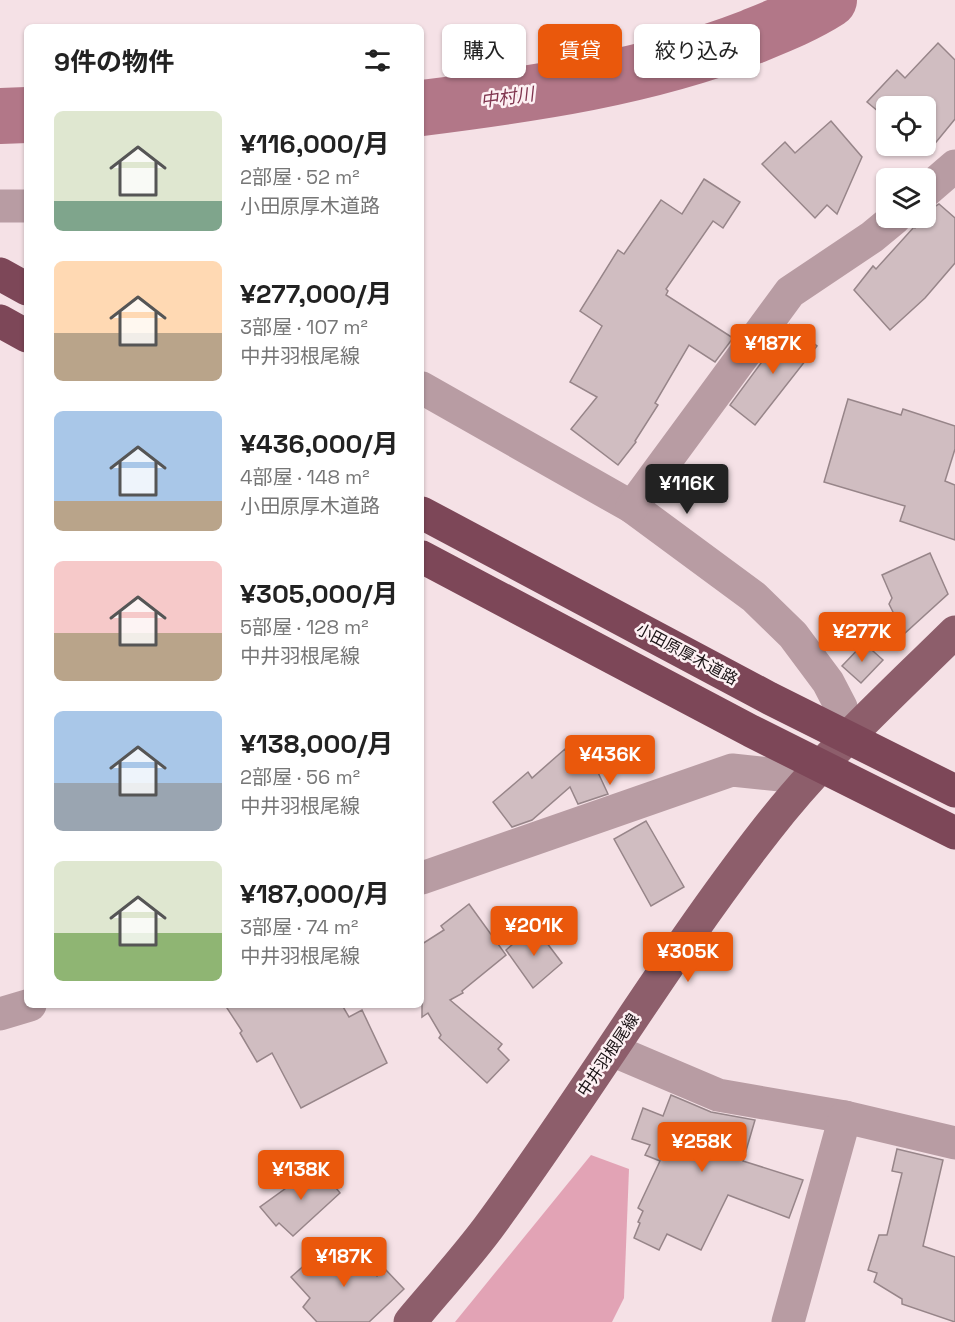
<!DOCTYPE html>
<html lang="ja">
<meta charset="utf-8">
<style>
body{margin:0;font-family:"Space Grotesk","Noto Sans JP",sans-serif;background:#f2f2f2;color:#222;height:100vh;display:flex;flex-direction:column;font-size:22px;white-space:nowrap}
*{box-sizing:border-box;margin:0}
p{font-size:20px;color:#767676}
.icon{flex:none;width:33px;height:33px;fill:none;stroke:currentColor;stroke-width:2;stroke-linecap:round;stroke-linejoin:round}
.map{position:relative;flex:1;overflow:hidden}
.side{position:absolute;left:24px;top:24px;width:400px;height:984px;display:flex;flex-direction:column;background:#fff;border-radius:9px;box-shadow:0 2px 4px #0004}
.side>*{flex:none}
.hud{position:absolute;left:442px;top:24px;width:422px;height:54px;display:flex;gap:12px}
.fabs{position:absolute;left:876px;top:96px;display:grid;gap:12px}
.fabs a{display:grid;place-items:center;width:60px;height:60px;border-radius:9px;background:#fff;box-shadow:0 2px 4px #0004;font-size:30px}
.price{position:absolute;translate:-50% -51px;padding:0 14px;border-radius:6px;background:#ea580c;color:#fff;font-size:20px;line-height:39px;filter:drop-shadow(0 2px 3px #0008)}
.price::after{content:'';position:absolute;left:50%;top:36px;width:18px;height:14px;margin-left:-9px;background:inherit;clip-path:polygon(0 0,100% 0,50% 100%)}
.price.on{background:#222;color:#fff}
ul{padding:0;list-style:none}
li{display:flex;align-items:center;gap:18px;height:150px;padding:0 30px}
li span{display:grid;place-items:center;flex:none;width:168px;height:120px;border-radius:9px;color:#555}
li>.icon{margin-inline-start:auto}
span .icon{width:72px;height:72px;fill:#fffc;stroke-width:1}
li b{font-size:26px}
h2{display:flex;justify-content:space-between;align-items:center;height:72px;padding:0 30px;font-size:26px}
.chip{padding:0 21px;border-radius:9px;background:#fff;box-shadow:0 2px 4px #0004;font-size:21px;line-height:54px}
.chip.on{background:#ea580c;color:#fff}
.map>svg:first-child{display:block}
.forest{fill:#e2a3b5}
.lines{fill:none;stroke-linecap:round;stroke-linejoin:round}
.river{stroke:#b27788;stroke-width:56}
.building{fill:#d0bdc1;stroke:#978589;stroke-width:1.5}
.minor{stroke:#b89ca3;stroke-width:33}
.major{stroke:#8d5e6b;stroke-width:33}
.highway{stroke:#7d4758;stroke-width:33}
.labels{text-anchor:middle;dominant-baseline:central;stroke-width:5;stroke-linejoin:round;paint-order:stroke}
.street-label{font-size:16px;fill:#191214;stroke:#fdf0f3}
.water-label{font-size:18px;font-style:italic;fill:#80354f;stroke:#fdf0f3}
</style>
<div class="map">
<svg width="955" height="1322" viewBox="0 0 955 1322">
<rect width="100%" height="100%" fill="#f5e1e6"/>
<polygon class="forest" points="591,1155 629,1169 624,1298 612,1322 455,1322"/>
<g class="lines">
<g class="river">
<path d="M422 108C533 94 645 78 751 37 778 26 804 16 829 0"/>
<polyline points="0,116 27,115"/>
</g>
</g>
<g class="building">
<polygon points="938,43 955,60 955,119 928,152 921,146 926,146 926,106 886,106 886,118 867,102 897,70 905,78"/>
<polygon points="831,121 862,157 837,214 827,205 815,218 762,164 785,142 795,153"/>
<polygon points="704,179 740,202 723,228 713,221 666,289 668,291 666,295 733,338 715,362 689,345 655,403 658,405 635,441 636,442 618,465 571,429 597,397 570,382 602,326 580,311 618,250 624,254 661,200 682,214"/>
<polygon points="939,204 955,218 955,263 925,298 890,330 854,290 873,266 876,269 914,227 915,228 926,218 932,208"/>
<polygon points="790,324 787,330 791,326 817,346 755,425 730,405"/>
<polygon points="848,399 901,415 903,409 955,426 955,449 945,481 955,485 955,540 900,521 905,506 824,482"/>
<polygon points="930,553 948,594 904,634 889,604 892,598 882,575"/>
<polygon points="864,643 883,660 861,683 842,666"/>
<polygon points="565,749 584,771 595,766 608,794 578,804 570,787 532,820 512,827 493,802 528,772 532,778"/>
<polygon points="646,821 684,887 651,906 614,839"/>
<polygon points="469,904 506,955 462,991 463,993 450,1000 502,1044 498,1049 509,1060 487,1083 439,1038 441,1035 428,1013 422,1017 422,944 444,930 441,926"/>
<polygon points="534,926 562,963 533,988 506,950"/>
<polygon points="225,1005 342,1005 349,1017 362,1010 387,1063 301,1108 272,1053 257,1062 240,1033 242,1031"/>
<polygon points="671,1095 711,1112 755,1120 743,1161 803,1180 789,1218 728,1195 701,1250 667,1234 659,1250 634,1238 640,1223 638,1222 643,1211 638,1208 660,1161 645,1155 650,1145 632,1139 643,1108 663,1116"/>
<polygon points="897,1149 943,1160 923,1246 955,1257 955,1322 902,1304 902,1299 874,1282 877,1273 868,1270 879,1235 887,1235 902,1173 892,1171"/>
<polygon points="318,1165 340,1193 293,1236 279,1223 276,1226 260,1207"/>
<polygon points="332,1241 377,1276 385,1269 404,1289 369,1322 317,1322 303,1307 310,1298 291,1277"/>
</g>
<g class="lines">
<g class="minor">
<polyline points="926,191 955,166"/>
<polyline points="0,206 27,206"/>
<polyline points="422,388 632,507 754,597 793,635 828,682 841,707 847,737"/>
<polyline points="632,507 790,292 872,237 895,218"/>
<polyline points="422,878 732,770 809,778"/>
<polyline points="0,1014 30,1005"/>
<polyline points="612,1050 718,1095 845,1117"/>
<polyline points="788,1322 845,1117 955,1143"/>
</g>
<path class="major" d="M410 1322C436 1291 464 1260 488 1228 585 1097 667 957 767 829 823 757 890 696 955 632"/>
<g class="highway">
<polyline points="0,274 27,289"/>
<polyline points="0,321 27,336"/>
<polyline points="422,513 769,698 955,791"/>
<polyline points="422,557 751,731 955,833"/>
</g>
</g>
<g class="labels">
<g class="street-label">
<text transform="translate(687 654) rotate(28)">小田原厚木道路</text>
<text transform="translate(608 1055) rotate(-56)">中井羽根尾線</text>
</g>
<g class="water-label">
<text transform="translate(507 97) rotate(-8)">中村川</text>
</g>
</g>
</svg>
<div class="fabs">
<a><svg class="icon" aria-label="locate" viewBox="0 0 24 24"><circle cx="12" cy="12" r="6"/><path d="M12 2v4M12 18v4M2 12h4M18 12h4"/></svg></a>
<a><svg class="icon" aria-label="layers" viewBox="0 0 24 24"><path d="M12 4l9 5-9 5-9-5zM3 14l9 5 9-5"/></svg></a>
</div>
<b class="price" style="left:773px;top:375px">¥187K</b>
<b class="price on" style="left:687px;top:515px">¥116K</b>
<b class="price" style="left:862px;top:663px">¥277K</b>
<b class="price" style="left:610px;top:786px">¥436K</b>
<b class="price" style="left:534px;top:957px">¥201K</b>
<b class="price" style="left:688px;top:983px">¥305K</b>
<b class="price" style="left:702px;top:1173px">¥258K</b>
<b class="price" style="left:301px;top:1201px">¥138K</b>
<b class="price" style="left:344px;top:1288px">¥187K</b>
<div class="hud">
<a class="chip">購入</a>
<a class="chip on">賃貸</a>
<a class="chip">絞り込み</a>
</div>
<section class="side">
<h2>9件の物件<svg class="icon" aria-label="filters" viewBox="0 0 24 24"><path d="M4 7h16M4 17h16"/><circle cx="9" cy="7" r="2"/><circle cx="15" cy="17" r="2"/></svg></h2>
<ul>
<li><span style="background:linear-gradient(#dfe7d0 75%,#7fa58c 0)"><svg class="icon" aria-label="home" viewBox="0 0 24 24"><path d="M3 11l9-7 9 7M6 9v11h12V9"/></svg></span><div><b>¥116,000/月</b><p>2部屋 · 52 m²</p><p>小田原厚木道路</p></div></li>
<li><span style="background:linear-gradient(#ffd9b3 60%,#b9a48a 0)"><svg class="icon" aria-label="home" viewBox="0 0 24 24"><path d="M3 11l9-7 9 7M6 9v11h12V9"/></svg></span><div><b>¥277,000/月</b><p>3部屋 · 107 m²</p><p>中井羽根尾線</p></div></li>
<li><span style="background:linear-gradient(#a9c7e8 75%,#b9a48a 0)"><svg class="icon" aria-label="home" viewBox="0 0 24 24"><path d="M3 11l9-7 9 7M6 9v11h12V9"/></svg></span><div><b>¥436,000/月</b><p>4部屋 · 148 m²</p><p>小田原厚木道路</p></div></li>
<li><span style="background:linear-gradient(#f6c9c9 60%,#b9a48a 0)"><svg class="icon" aria-label="home" viewBox="0 0 24 24"><path d="M3 11l9-7 9 7M6 9v11h12V9"/></svg></span><div><b>¥305,000/月</b><p>5部屋 · 128 m²</p><p>中井羽根尾線</p></div></li>
<li><span style="background:linear-gradient(#a9c7e8 60%,#9aa5b1 0)"><svg class="icon" aria-label="home" viewBox="0 0 24 24"><path d="M3 11l9-7 9 7M6 9v11h12V9"/></svg></span><div><b>¥138,000/月</b><p>2部屋 · 56 m²</p><p>中井羽根尾線</p></div></li>
<li><span style="background:linear-gradient(#dfe7d0 60%,#8fb573 0)"><svg class="icon" aria-label="home" viewBox="0 0 24 24"><path d="M3 11l9-7 9 7M6 9v11h12V9"/></svg></span><div><b>¥187,000/月</b><p>3部屋 · 74 m²</p><p>中井羽根尾線</p></div></li>
</ul>
</section>
</div>
